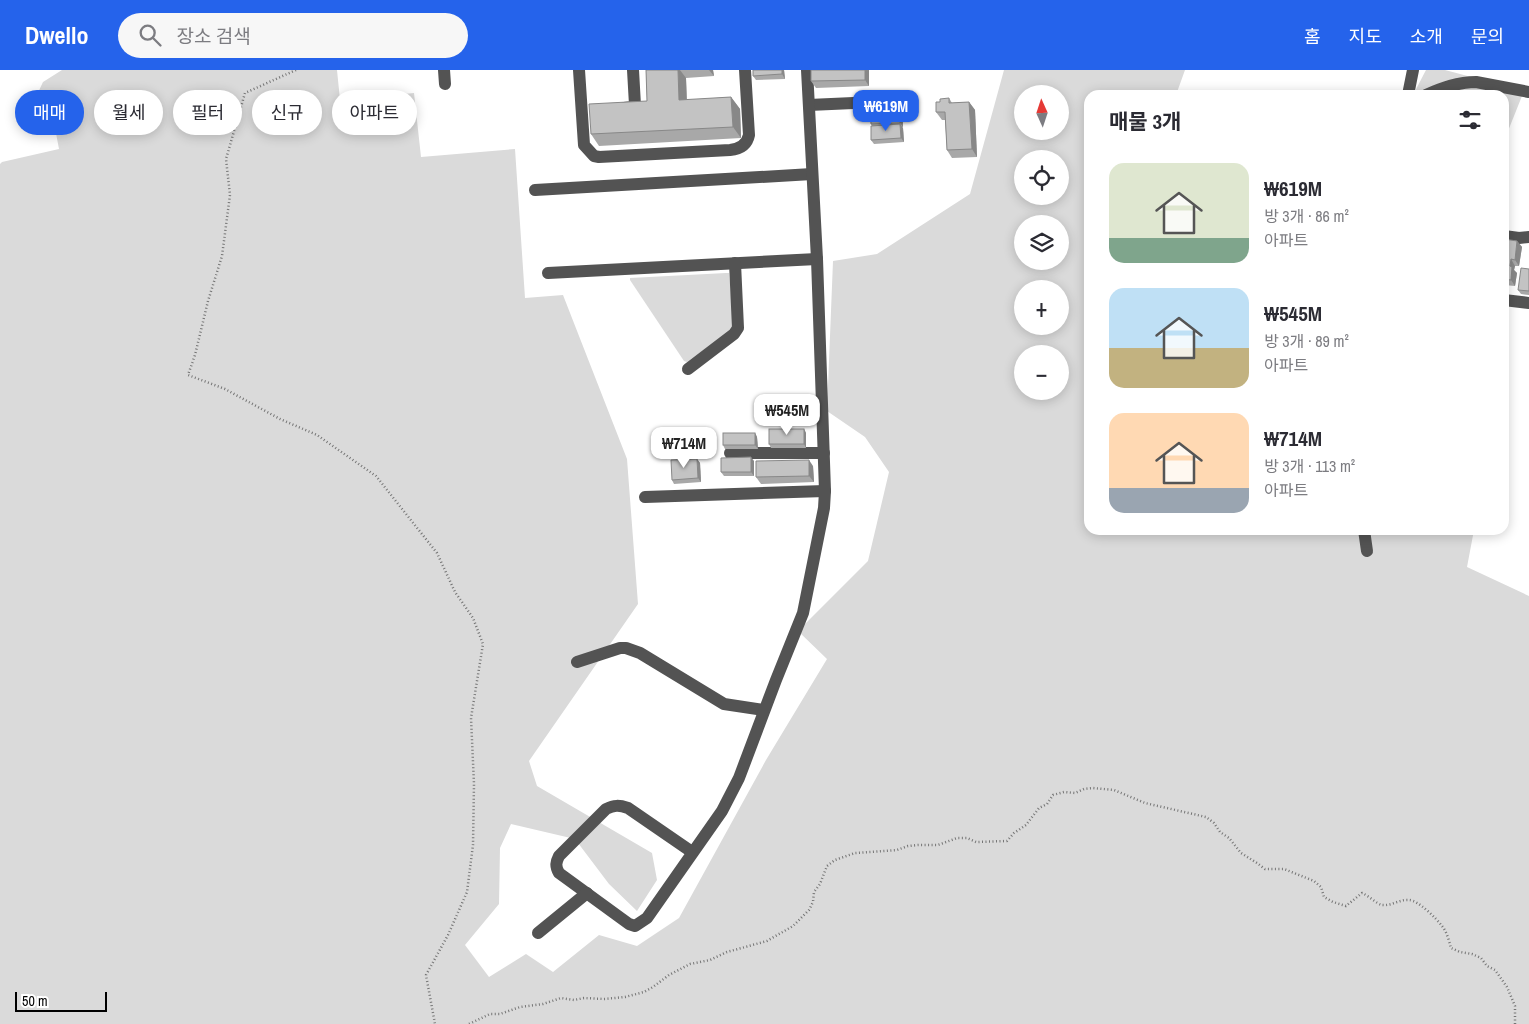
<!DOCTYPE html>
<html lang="ko">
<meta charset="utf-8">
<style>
body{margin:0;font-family:"Archivo Narrow","Noto Sans KR",sans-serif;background:#f7f7f7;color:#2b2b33;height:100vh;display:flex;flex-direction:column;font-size:19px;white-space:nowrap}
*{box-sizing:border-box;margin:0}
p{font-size:16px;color:#7c7c81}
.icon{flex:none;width:28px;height:28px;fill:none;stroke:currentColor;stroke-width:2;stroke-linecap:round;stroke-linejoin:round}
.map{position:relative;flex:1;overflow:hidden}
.drawer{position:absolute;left:1084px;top:20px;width:425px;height:445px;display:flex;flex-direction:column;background:#fff;border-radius:15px;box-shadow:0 2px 12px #0003}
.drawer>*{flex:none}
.banner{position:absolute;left:15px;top:20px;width:475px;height:45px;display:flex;gap:10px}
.needle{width:32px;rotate:357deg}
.fabs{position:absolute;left:1014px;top:15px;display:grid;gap:10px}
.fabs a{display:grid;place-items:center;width:55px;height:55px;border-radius:50%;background:#fff;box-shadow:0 2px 12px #0003;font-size:25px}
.scale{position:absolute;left:15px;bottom:12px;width:92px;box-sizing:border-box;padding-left:5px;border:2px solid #000;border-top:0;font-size:14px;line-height:18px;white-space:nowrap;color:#000;-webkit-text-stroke:4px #fff;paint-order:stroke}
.price{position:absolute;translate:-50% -42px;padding:0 11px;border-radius:10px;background:#fff;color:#222;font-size:16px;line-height:32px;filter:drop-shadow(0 1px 2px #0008)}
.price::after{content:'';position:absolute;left:50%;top:30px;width:15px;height:11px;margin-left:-8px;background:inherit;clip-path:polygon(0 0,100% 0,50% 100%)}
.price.current{background:#2563eb;color:#fff}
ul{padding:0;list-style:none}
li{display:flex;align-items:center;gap:15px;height:125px;padding:0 25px}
li span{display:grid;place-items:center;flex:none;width:140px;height:100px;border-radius:15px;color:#555}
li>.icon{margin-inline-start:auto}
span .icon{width:60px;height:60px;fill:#fffc;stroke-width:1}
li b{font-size:21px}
h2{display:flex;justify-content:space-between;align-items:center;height:60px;padding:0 25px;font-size:21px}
.tag{padding:0 18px;border-radius:22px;background:#fff;box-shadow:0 2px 12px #0003;font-size:18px;line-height:45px}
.tag.current{background:#2563eb;color:#fff}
header{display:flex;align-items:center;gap:30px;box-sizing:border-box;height:70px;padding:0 25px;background:#2563eb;color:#fff}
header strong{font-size:24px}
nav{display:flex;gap:28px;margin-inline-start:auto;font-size:18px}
.search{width:350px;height:45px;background:#f7f7f7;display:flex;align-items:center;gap:12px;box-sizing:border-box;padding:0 18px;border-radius:28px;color:#7c7c81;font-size:19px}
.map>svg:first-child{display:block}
.green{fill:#dadada;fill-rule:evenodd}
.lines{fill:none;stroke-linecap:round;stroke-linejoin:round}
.path{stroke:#757575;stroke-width:2.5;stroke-dasharray:1 2.5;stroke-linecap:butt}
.minor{stroke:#535353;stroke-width:12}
.wall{fill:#a8a8a8}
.shaded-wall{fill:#888}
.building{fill:#c3c3c3;stroke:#888}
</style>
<header>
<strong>Dwello</strong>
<div class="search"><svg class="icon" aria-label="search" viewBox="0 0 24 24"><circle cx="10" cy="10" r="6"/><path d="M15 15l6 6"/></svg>장소 검색</div>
<nav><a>홈</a><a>지도</a><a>소개</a><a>문의</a></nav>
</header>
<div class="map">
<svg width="1529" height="954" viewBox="0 0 1529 954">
<rect width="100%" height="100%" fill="#fff"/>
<g class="green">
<path d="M62 0H337L340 30 414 23 421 87 515 79 525 228 563 225 627 389 638 534 529 691 537 716 652 783 657 810 637 841 609 814 575 769 511 754 500 778 499 834 465 875 489 907 526 884 553 902 599 865 637 876 679 848 766 690 827 589 798 561 868 491 889 402 865 367 827 341 833 191 877 184 970 124 1004 0H1185L1176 25H1089V460H1474L1467 497 1529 526V954H0V94L2 92 59 79 55 58 26 48 43 12ZM1022 24H1060V61H1022ZM1022 89H1060V126H1022ZM1022 154H1060V191H1022ZM1022 219H1060V256H1022ZM1022 284H1060V321H1022Z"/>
<polygon points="1426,0 1445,0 1524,21 1504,71 1504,25 1413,25"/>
<polygon points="726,203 729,203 734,258 687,292 684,291 630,210 630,208"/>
</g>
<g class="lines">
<g class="path">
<polyline points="296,0 245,23 226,89 230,125 222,186 208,231 195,285 188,305 225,319 280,349 317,365 376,406 437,483 455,522 473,548 483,574 471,648 474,714 473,775 467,822 448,865 426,905 435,954"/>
<path d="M469 954 490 944H500L520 937 543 934 561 928 574 930 584 928 604 929 625 927 644 922 653 917 669 905 690 894 710 890 727 882 767 871 793 856 809 840 813 832 814 822 820 814 827 796 835 790 855 783 897 780 908 776 918 775H938L957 768H967L976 772 1007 771 1014 763 1026 755 1039 738 1047 734 1053 725 1064 722 1075 723 1084 719 1093 718 1114 720 1145 733 1206 747 1214 753 1220 762 1229 768 1241 783 1257 793 1265 799H1284L1314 811 1321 817 1324 827 1333 832 1346 836 1362 823C1369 826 1377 834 1382 835 1392 836 1400 829 1409 830 1418 830 1437 849 1442 856 1447 862 1449 871 1451 878L1460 882 1472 884 1481 888 1487 896 1495 900 1507 917 1515 936V954"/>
</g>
<g class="minor">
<polyline points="444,0 445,14"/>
<path d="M579 0 584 75 594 86 599 87 730 80C740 79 747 75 749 65L745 0"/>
<polyline points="1408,25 1413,0"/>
<path d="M1426 25C1442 18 1458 12 1476 12L1529 22"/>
<polyline points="809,35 898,31"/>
<polyline points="624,38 633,37 635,35 633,0"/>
<polyline points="535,120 812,104"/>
<polyline points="1504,166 1519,168 1529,167"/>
<polyline points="548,203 817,189"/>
<polyline points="1504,230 1529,233"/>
<polyline points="688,299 734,264 738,258 735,193"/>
<polyline points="730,383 824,383"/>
<polyline points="645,427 825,421"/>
<polyline points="1364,460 1367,481"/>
<polyline points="577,592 620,578 626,578 640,583 724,634 764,640"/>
<path d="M692 782 628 738C619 735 614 735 606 739L559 786C556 792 555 796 559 803L629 854 635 856 647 848 722 741 739 708 776 610 803 543 824 438 825 421 817 189 807 0"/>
<polyline points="538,863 587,823"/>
</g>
</g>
<g class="wall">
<polygon points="646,0 713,0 714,6 686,8 687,30 731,27 740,39 741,68 599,76 591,64 647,31"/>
<polygon points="753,0 784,0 785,9 756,10 753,6"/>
<polygon points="811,0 869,0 869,16 816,18 811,11"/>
<polygon points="949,28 952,33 969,32 975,40 977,87 952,88 947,80 945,50 942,50 936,42 940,32"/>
<polygon points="899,32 902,36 903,57 902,57 903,58 904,72 874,74 871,70 872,56 871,54"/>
<polygon points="1504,169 1517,171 1522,177 1519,196 1515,196 1514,200 1517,203 1515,216 1504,215"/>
<polygon points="1529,199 1529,225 1521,224 1518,220"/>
<polygon points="804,359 806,363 806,378 771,378 769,374"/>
<polygon points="755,363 757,367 758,379 725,379 723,375"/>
<polygon points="697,389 700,393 701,412 674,414 672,410"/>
<polygon points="754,391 754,406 724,406 721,402"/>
<polygon points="813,396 814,412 761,414 756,407"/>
</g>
<g class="shaded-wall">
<polygon points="678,0 680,0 686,8 687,42 679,30"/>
<polygon points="709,0 713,0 714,6"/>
<polygon points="782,0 784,0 785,9 782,4"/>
<polygon points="865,0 869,0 869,16 865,10"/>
<polygon points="731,27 740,39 741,68 733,57"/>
<polygon points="899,32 902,36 903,57 900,53"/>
<polygon points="969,32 975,40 977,87 972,79"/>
<polygon points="900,54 903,58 904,72 901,68"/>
<polygon points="1517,171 1522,177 1519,196 1515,190"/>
<polygon points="1511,189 1515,196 1514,200 1517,203 1515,216 1511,210 1510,196"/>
<polygon points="804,359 806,363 806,378 804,374"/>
<polygon points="755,363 757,367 758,379 755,375"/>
<polygon points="751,387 754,391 754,406 751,402"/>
<polygon points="697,389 700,393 701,412 698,408"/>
<polygon points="809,390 813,396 814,412 809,406"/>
</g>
<g class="building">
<polygon points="646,0 678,0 679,30 731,27 733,57 591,64 589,34 647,31"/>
<polygon points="753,0 782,0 782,4 753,6"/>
<polygon points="811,0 865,0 865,10 811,11"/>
<polygon points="949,28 949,33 969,32 972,79 947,80 945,42 936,42 936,32 940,32 940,29"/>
<polygon points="899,32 900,53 871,54 870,33"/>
<polygon points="900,54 901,68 871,70 871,56"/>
<polygon points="1504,169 1517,171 1515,190 1511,189 1510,196 1512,197 1511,210 1504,209"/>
<polygon points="1521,198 1529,199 1529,221 1518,220"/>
<rect x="769" y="359" width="35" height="15"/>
<rect x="723" y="363" width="32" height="12"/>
<polygon points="751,387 751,402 721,402 721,388"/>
<polygon points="697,389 698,408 672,410 671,390"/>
<polygon points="809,390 809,406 756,407 756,391"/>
</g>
</svg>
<div class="fabs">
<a><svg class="needle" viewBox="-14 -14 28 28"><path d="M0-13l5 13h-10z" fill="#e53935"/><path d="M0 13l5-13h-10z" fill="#7c7c81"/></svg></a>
<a><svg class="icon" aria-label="locate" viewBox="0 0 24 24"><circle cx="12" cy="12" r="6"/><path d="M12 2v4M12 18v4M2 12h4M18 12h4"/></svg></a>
<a><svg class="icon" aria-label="layers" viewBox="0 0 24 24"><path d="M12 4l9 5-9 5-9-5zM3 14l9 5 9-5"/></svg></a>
<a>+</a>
<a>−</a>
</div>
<div class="scale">50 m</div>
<b class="price current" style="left:886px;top:62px">₩619M</b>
<b class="price" style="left:787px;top:366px">₩545M</b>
<b class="price" style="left:684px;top:399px">₩714M</b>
<div class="banner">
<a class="tag current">매매</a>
<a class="tag">월세</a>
<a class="tag">필터</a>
<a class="tag">신규</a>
<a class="tag">아파트</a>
</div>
<section class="drawer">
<h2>매물 3개<svg class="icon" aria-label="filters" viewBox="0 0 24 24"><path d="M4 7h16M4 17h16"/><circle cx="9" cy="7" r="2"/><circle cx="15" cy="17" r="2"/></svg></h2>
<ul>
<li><span style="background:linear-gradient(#dfe7d0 75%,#7fa58c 0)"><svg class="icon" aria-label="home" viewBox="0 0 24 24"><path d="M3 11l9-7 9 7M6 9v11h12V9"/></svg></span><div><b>₩619M</b><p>방 3개 · 86 m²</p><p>아파트</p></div></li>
<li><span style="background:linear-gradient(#bfe0f5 60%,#c2b280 0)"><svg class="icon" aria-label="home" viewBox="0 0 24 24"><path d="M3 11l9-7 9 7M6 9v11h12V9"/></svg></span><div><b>₩545M</b><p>방 3개 · 89 m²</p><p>아파트</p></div></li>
<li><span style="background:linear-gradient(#ffd9b3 75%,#9aa5b1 0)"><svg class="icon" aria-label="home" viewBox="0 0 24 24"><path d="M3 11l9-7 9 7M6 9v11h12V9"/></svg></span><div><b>₩714M</b><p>방 3개 · 113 m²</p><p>아파트</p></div></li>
</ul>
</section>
</div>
